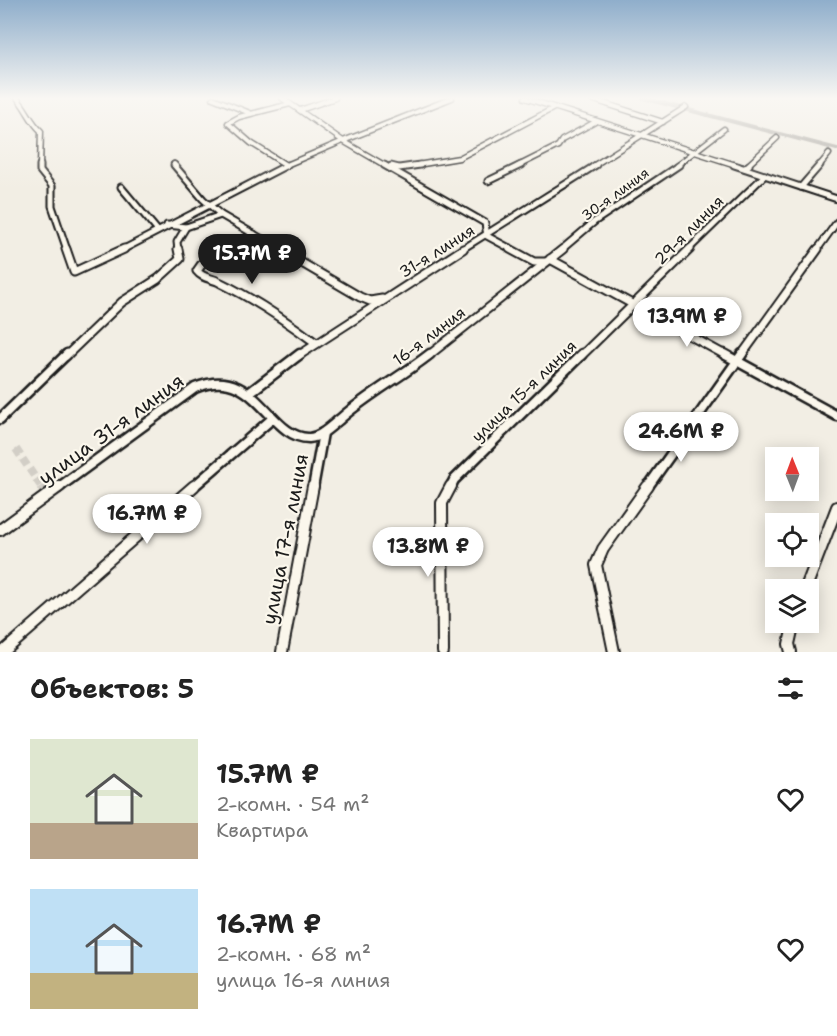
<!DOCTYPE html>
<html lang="ru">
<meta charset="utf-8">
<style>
body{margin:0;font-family:"Shantell Sans",sans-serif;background:#f6f6f6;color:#222;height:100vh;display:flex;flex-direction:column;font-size:22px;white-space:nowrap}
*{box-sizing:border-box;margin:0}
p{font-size:20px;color:#767676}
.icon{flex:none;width:33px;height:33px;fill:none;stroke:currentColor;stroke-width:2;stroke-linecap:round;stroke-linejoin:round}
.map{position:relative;height:652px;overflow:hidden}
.details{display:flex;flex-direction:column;background:#fff;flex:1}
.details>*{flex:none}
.needle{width:39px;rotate:359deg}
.controls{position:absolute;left:765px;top:447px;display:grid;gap:12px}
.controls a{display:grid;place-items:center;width:54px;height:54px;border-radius:0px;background:#fff;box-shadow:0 3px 15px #0003;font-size:30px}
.price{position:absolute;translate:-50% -51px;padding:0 14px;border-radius:21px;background:#fff;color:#222;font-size:20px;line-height:39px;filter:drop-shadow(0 2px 3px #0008)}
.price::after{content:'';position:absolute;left:50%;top:36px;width:18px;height:14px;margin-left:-9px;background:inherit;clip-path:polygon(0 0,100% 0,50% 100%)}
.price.on{background:#1c1c1c;color:#fff}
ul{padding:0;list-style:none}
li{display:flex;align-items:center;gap:18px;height:150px;padding:0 30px}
li span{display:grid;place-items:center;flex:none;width:168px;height:120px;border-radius:0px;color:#555}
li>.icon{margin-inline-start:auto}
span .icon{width:72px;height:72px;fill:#fffc;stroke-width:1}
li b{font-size:26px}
h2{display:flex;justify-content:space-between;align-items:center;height:72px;padding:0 30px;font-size:26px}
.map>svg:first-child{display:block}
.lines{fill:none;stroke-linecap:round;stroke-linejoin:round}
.canal{stroke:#a9a6a0;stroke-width:4}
.minor-tunnel-far1{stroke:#d2cec6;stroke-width:8;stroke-dasharray:8 4;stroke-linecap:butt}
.minor-tunnel{stroke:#d2cec6;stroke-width:10;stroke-dasharray:10 5;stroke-linecap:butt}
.minor-far4-casing{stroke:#1c1c1c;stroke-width:7}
.minor-far3-casing{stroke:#1c1c1c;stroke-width:9}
.minor-far2-casing{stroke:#1c1c1c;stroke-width:11}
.minor-far1-casing{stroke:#1c1c1c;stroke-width:13}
.minor-casing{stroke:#1c1c1c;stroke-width:14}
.minor-far4{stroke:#fbf7ec;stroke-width:4}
.minor-far3{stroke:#fbf7ec;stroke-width:5}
.minor-far2{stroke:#fbf7ec;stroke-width:7}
.minor-far1{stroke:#fbf7ec;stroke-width:8}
.minor{stroke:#fbf7ec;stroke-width:10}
.labels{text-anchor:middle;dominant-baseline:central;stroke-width:4.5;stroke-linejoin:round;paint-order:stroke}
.far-street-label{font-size:14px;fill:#1c1c1c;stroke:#fbf7ec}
.street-label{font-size:16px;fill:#1c1c1c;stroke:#fbf7ec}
.near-street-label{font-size:20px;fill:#1c1c1c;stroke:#fbf7ec}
</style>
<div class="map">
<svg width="837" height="652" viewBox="0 0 837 652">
<rect width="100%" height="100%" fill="#f2eee4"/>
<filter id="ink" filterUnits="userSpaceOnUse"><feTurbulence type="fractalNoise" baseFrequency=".0167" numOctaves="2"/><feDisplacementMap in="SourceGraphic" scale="12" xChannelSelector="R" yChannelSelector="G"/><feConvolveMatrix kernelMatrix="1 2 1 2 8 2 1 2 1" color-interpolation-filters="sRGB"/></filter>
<g filter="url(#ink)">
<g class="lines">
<polyline class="canal" points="643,98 837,149"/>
<polyline class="minor-tunnel-far1" points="16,449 42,488"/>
<polyline class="minor-tunnel" points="41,486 48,497"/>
<g class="minor-far4-casing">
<g id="minor-far4">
<path d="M17 98C27 109 30 121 41 131L40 166"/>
<polyline points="213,98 250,113"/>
<polyline points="282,98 343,141 452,98"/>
<polyline points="525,98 739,166"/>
<polyline points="588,98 663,122"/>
<polyline points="300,110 335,98"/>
<polyline points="174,164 176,166"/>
<polyline points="286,165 251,143 228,123 239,117 290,104"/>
<polyline points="284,166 343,141 386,166"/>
<polyline points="411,166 459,158 554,108"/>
<polyline points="518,166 558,146 562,140 595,122"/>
<polyline points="593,166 686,107"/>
<polyline points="676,166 724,129"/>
<polyline points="747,166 777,138"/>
<polyline points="819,166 829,154"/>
</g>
</g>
<g class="minor-far3-casing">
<g id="minor-far3">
<polyline points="40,165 40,171 52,186 52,206 67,250"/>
<polyline points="174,165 203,199 221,215"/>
<polyline points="384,165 485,223 487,236 513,250"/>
<polyline points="734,165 837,199"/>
<polyline points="391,166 399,168 420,165"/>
<polyline points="745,168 749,165"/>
<polyline points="488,181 521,165"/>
<polyline points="121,187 157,230"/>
<polyline points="801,187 820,165"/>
<polyline points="167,225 186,227 177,242 178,250"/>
<polyline points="186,227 221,215 281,250"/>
<polyline points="122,250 287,165"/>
<polyline points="224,250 254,234"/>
<polyline points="461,250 596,165"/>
<polyline points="561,250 594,222 679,165"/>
<polyline points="688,250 765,175"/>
<polyline points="817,250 837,222"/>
</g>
</g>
<g class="minor-far2-casing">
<g id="minor-far2">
<polyline points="66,249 74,272 124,249"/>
<path d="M226 249 204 261 197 271C203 279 213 278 221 283 256 300 285 320 316 343"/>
<polyline points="278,249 360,297 370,301 382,299"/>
<polyline points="510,249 534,262 545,262"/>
<polyline points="550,259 727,356"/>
<polyline points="66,356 122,302 158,279 180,259 178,249"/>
<polyline points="298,356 463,249"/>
<polyline points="428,356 563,249"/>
<polyline points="581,356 690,249"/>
<polyline points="741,356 818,249"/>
</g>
</g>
<g class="minor-far1-casing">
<g id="minor-far1">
<polyline points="724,354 837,416"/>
<polyline points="249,393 300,354"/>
<polyline points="0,419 67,354"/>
<path d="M58 488 195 388C255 362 269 439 309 438 321 437 331 426 340 419 368 394 401 377 430 354"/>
<polyline points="192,488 273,418"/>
<polyline points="313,488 323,433"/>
<polyline points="450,488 454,480 582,354"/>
<polyline points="647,488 742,354"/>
</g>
</g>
<g class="minor-casing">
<g id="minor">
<polyline points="0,530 60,486"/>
<polyline points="805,590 837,507"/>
<polyline points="3,652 194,486"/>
<polyline points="282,652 313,486"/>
<polyline points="443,652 442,503 451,486"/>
<polyline points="614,652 596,565 603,549 648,486"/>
<polyline points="791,652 789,644 794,622"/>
</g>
</g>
<use href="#minor-far4" class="minor-far4"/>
<use href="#minor-far3" class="minor-far3"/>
<use href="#minor-far2" class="minor-far2"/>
<use href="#minor-far1" class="minor-far1"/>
<use href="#minor" class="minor"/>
</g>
</g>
<linearGradient id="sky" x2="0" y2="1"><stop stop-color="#8faecb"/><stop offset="0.52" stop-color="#f9f7f3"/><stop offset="1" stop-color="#f9f7f3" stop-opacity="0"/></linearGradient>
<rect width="837" height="189" fill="url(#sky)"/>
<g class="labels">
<g class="far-street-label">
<text transform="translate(615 194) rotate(-36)">30-я линия</text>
</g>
<g class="street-label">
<text transform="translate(689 230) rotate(-45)">29-я линия</text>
<text transform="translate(437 251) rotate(-32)">31-я линия</text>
<text transform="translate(429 336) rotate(-37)">16-я линия</text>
<text transform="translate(524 391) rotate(-44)">улица 15-я линия</text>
</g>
<g class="near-street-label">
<text transform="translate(111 429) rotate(-36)">улица 31-я линия</text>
<text transform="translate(285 539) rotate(-79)">улица 17-я линия</text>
</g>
</g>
</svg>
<div class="controls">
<a><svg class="needle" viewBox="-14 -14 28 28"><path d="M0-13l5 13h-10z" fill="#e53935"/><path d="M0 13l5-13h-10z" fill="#767676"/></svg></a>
<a><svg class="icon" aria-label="locate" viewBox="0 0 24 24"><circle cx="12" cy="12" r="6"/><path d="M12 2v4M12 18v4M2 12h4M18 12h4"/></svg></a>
<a><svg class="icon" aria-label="layers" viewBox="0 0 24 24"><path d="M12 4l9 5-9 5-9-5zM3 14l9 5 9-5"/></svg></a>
</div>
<b class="price on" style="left:252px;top:285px">15.7M ₽</b>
<b class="price" style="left:687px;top:348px">13.9M ₽</b>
<b class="price" style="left:681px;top:463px">24.6M ₽</b>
<b class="price" style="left:147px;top:545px">16.7M ₽</b>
<b class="price" style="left:428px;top:578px">13.8M ₽</b>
</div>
<section class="details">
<h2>Объектов: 5<svg class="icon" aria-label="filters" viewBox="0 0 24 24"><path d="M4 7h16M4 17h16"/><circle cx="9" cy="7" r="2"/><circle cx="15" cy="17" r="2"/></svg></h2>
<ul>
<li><span style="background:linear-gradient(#dfe7d0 70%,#b9a48a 0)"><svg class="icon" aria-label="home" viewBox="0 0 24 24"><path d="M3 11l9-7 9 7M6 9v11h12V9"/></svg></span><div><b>15.7M ₽</b><p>2-комн. · 54 m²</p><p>Квартира</p></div><svg class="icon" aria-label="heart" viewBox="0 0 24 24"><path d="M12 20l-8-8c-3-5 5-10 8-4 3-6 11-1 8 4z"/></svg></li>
<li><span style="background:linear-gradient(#bfe0f5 70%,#c2b280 0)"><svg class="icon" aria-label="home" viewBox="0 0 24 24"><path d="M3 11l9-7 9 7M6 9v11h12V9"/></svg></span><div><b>16.7M ₽</b><p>2-комн. · 68 m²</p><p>улица 16-я линия</p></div><svg class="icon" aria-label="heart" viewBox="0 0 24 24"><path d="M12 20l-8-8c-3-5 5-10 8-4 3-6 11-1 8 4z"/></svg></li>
</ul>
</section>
